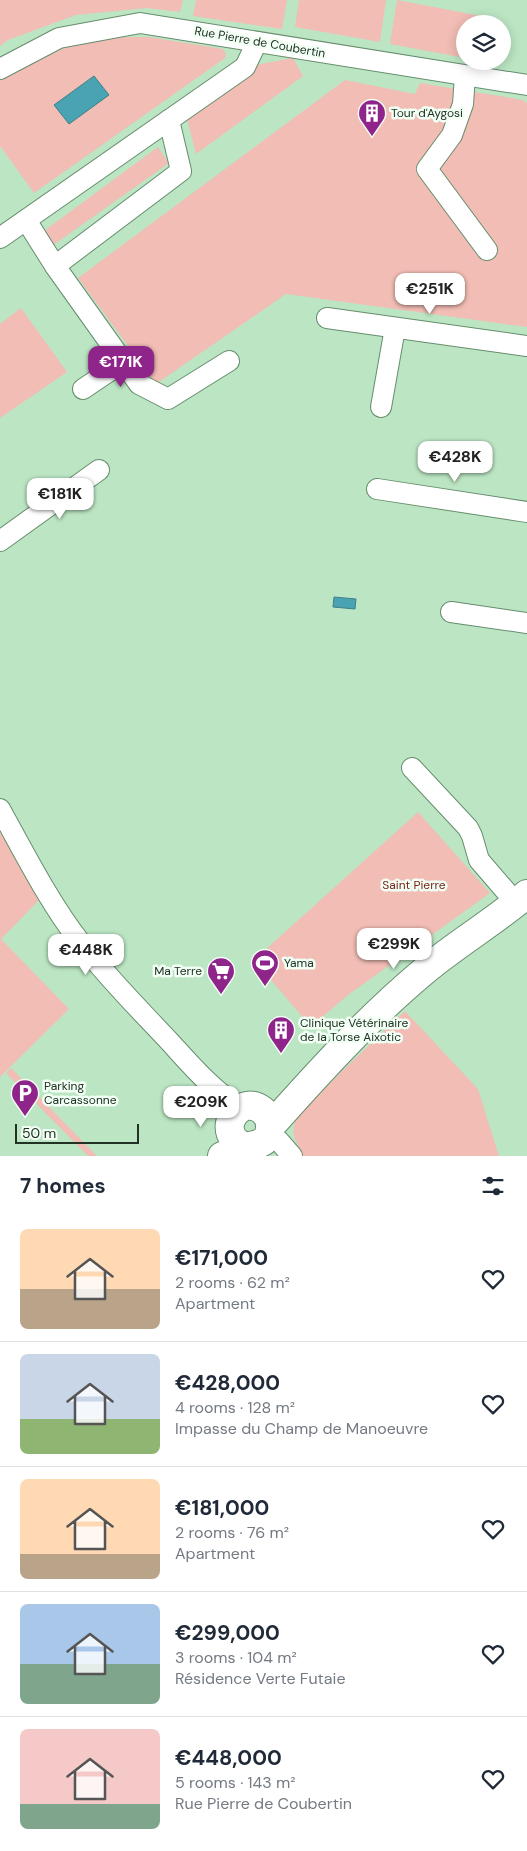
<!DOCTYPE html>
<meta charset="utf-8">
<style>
body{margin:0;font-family:"DM Sans",sans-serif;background:#f6f6f7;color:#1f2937;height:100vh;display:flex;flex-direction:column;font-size:19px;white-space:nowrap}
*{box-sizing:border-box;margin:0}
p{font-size:16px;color:#747a83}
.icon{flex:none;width:28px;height:28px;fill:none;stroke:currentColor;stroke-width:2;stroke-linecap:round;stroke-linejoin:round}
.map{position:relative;height:1156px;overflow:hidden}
.sheet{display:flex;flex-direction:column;background:#fff;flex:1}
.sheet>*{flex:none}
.tools{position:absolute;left:456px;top:15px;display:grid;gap:10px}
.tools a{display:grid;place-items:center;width:55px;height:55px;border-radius:50%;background:#fff;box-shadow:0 2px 12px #0003;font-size:25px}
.scale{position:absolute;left:15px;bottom:12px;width:124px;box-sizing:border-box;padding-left:5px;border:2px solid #213124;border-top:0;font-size:14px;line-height:18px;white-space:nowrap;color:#213124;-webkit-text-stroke:4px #f2fff4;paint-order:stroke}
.price{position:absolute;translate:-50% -42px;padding:0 11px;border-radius:10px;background:#fff;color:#222;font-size:16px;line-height:32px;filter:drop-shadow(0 1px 2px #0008)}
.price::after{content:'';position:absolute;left:50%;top:30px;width:15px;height:11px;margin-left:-8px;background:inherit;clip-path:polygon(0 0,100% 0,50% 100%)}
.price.on{background:#8f258a;color:#fff}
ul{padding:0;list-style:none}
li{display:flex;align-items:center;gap:15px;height:125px;padding:0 20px}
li+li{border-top:1px solid #e0e1e3}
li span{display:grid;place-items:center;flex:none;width:140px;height:100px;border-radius:8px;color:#555}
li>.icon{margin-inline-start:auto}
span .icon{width:60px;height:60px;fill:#fffc;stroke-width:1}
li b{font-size:21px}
h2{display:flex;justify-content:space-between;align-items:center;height:60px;padding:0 20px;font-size:21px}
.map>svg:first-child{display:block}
.green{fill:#f1bdb4}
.water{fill:#49a3b2;stroke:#3d8187}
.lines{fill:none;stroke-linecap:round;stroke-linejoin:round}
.street-casing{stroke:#668d6d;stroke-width:22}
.secondary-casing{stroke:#668d6d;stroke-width:30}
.street{stroke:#fff;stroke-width:20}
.secondary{stroke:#fff;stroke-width:28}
.labels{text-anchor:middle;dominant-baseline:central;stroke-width:5;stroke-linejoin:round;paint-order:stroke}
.street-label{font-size:12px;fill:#213124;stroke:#f2fff4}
.poi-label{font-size:12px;fill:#213124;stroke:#f2fff4;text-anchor:start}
.park-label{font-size:12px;fill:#78251b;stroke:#f2fff4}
</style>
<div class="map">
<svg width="527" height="1156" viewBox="0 0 527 1156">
<rect width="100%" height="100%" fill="#bce6c3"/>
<g class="green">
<polygon points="0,0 183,0 180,12 147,8 76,15 8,40 0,46"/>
<polygon points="196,0 287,0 282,29 193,16"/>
<polygon points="299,0 386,0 380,42 295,27"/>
<polygon points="397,0 481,16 480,24 465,24 465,58 390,44"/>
<path d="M149 37 223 49 226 54 225 58 34 193 0 146V80C30 60 67 44 103 39 118 37 134 37 149 37Z"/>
<polygon points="293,58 303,76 196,154 186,115 260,64"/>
<polygon points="345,80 415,94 420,83 523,100 527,103 527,327 286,294 156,384 78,278"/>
<polygon points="158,147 169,163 52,246 44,231"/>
<polygon points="21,308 67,372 0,418 0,324"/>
<polygon points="418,812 490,893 348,995 311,1027 254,960"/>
<polygon points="0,832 40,899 1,939 69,1009 0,1077"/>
<path d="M405 1011 478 1089 499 1156H303C298 1142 289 1137 296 1119L342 1071Z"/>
<polygon points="11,1068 97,1156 88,1156 6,1073"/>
</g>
<g class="water">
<polygon points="94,76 109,95 69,124 54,105"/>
<polygon points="334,597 356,599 355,609 333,607"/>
</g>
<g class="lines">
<g class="street-casing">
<g id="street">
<polyline points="0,69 59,38 140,23 527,85"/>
<polyline points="465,76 463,104 452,135 427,169 487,250"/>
<polyline points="26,220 55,266 181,171 169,120"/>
<polyline points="0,238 245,67 257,42"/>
<polyline points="55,266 139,384 168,399 229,361"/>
<polyline points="327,318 527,346"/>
<polyline points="83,389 123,362"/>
<polyline points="381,407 395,328"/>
<polyline points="377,489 527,512"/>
<polyline points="0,541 99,470"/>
<polyline points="451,612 527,623"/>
<polyline points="412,768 468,828 472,836 479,860 516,903"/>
<path d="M0 809C25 854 49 902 80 942 107 977 139 1009 169 1041 191 1065 213 1091 241 1108"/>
<polyline points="268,1136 279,1141 292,1156"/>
</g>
</g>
<g class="secondary-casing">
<g id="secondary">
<path d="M270 1127C318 1073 368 1018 423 972 456 944 494 922 527 894"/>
<path d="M222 1156C229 1153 236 1150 243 1148 256 1144 270 1145 270 1126 270 1120 267 1114 262 1110 238 1092 212 1135 246 1147"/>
</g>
</g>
<use href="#street" class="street"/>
<use href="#secondary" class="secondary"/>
</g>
<defs>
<g id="building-pin" transform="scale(1.4375)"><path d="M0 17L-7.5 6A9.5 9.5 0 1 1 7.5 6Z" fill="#8f258a" stroke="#f2fff4"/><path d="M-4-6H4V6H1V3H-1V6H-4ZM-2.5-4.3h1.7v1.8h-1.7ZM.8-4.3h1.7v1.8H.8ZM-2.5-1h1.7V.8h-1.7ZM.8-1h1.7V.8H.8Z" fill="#fff"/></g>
<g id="stadium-pin" transform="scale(1.4375)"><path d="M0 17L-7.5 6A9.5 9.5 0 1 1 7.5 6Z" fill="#8f258a" stroke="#f2fff4"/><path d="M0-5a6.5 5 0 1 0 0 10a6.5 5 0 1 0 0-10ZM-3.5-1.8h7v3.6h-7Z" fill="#fff"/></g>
<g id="supermarket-pin" transform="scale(1.4375)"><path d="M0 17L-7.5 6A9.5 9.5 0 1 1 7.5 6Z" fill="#8f258a" stroke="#f2fff4"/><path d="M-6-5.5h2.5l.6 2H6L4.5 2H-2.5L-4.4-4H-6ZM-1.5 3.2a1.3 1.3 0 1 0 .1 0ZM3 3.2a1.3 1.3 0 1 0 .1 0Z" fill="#fff"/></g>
<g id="parking-pin" transform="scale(1.4375)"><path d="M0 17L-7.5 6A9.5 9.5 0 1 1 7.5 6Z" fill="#8f258a" stroke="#f2fff4"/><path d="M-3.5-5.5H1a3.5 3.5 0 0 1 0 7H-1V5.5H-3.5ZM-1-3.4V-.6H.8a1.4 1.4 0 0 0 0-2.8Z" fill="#fff"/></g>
</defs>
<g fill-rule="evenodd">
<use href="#building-pin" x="372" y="113"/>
<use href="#stadium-pin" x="265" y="963"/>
<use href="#supermarket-pin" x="221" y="971"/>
<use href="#building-pin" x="281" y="1030"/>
<use href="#parking-pin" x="25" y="1093"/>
</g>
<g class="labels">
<g class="street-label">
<text transform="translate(260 42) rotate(10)">Rue Pierre de Coubertin</text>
</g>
<g class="poi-label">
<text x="391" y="113">Tour d'Aygosi</text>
<text x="284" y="963">Yama</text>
<text x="202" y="971" text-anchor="end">Ma Terre</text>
<text x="300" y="1023">Clinique Vétérinaire<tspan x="300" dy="14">de la Torse Aixotic</tspan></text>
<text x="44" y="1086">Parking<tspan x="44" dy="14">Carcassonne</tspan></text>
</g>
<g class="park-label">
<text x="414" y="885">Saint Pierre</text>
</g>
</g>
</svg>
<div class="tools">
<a><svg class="icon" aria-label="layers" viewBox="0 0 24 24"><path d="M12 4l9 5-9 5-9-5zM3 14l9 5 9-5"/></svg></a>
</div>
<div class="scale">50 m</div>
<b class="price" style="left:430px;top:315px">€251K</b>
<b class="price on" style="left:121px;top:388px">€171K</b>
<b class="price" style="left:455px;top:483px">€428K</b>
<b class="price" style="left:60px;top:520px">€181K</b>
<b class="price" style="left:394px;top:970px">€299K</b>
<b class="price" style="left:86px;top:976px">€448K</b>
<b class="price" style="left:201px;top:1128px">€209K</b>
</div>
<section class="sheet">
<h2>7 homes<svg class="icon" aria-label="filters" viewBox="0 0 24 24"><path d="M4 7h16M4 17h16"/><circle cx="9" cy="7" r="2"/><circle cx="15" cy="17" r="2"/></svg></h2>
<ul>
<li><span style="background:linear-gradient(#ffd9b3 60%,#b9a48a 0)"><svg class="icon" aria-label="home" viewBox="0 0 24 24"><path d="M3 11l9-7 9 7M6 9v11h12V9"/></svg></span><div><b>€171,000</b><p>2 rooms · 62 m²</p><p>Apartment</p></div><svg class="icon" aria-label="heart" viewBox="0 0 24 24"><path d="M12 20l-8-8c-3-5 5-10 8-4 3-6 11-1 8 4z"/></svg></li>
<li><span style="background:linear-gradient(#c9d6e8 65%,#8fb573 0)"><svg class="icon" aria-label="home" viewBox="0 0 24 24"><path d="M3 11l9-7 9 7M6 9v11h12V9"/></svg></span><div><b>€428,000</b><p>4 rooms · 128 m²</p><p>Impasse du Champ de Manoeuvre</p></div><svg class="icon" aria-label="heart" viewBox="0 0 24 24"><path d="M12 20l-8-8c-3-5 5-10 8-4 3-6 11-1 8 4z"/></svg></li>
<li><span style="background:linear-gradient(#ffd9b3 75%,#b9a48a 0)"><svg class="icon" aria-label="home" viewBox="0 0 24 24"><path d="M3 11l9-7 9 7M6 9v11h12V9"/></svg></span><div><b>€181,000</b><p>2 rooms · 76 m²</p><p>Apartment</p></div><svg class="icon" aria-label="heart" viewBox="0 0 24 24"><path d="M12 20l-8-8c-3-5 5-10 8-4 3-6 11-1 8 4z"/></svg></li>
<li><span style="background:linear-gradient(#a9c7e8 60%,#7fa58c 0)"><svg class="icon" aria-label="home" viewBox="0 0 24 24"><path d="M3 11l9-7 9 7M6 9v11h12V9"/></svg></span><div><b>€299,000</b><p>3 rooms · 104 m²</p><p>Résidence Verte Futaie</p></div><svg class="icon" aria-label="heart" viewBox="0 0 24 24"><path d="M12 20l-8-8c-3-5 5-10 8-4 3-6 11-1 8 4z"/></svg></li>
<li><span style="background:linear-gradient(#f6c9c9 75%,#7fa58c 0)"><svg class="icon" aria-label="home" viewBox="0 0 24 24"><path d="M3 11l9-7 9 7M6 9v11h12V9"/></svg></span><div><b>€448,000</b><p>5 rooms · 143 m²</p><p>Rue Pierre de Coubertin</p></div><svg class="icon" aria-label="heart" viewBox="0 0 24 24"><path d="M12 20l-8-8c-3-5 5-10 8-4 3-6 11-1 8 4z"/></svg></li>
</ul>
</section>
